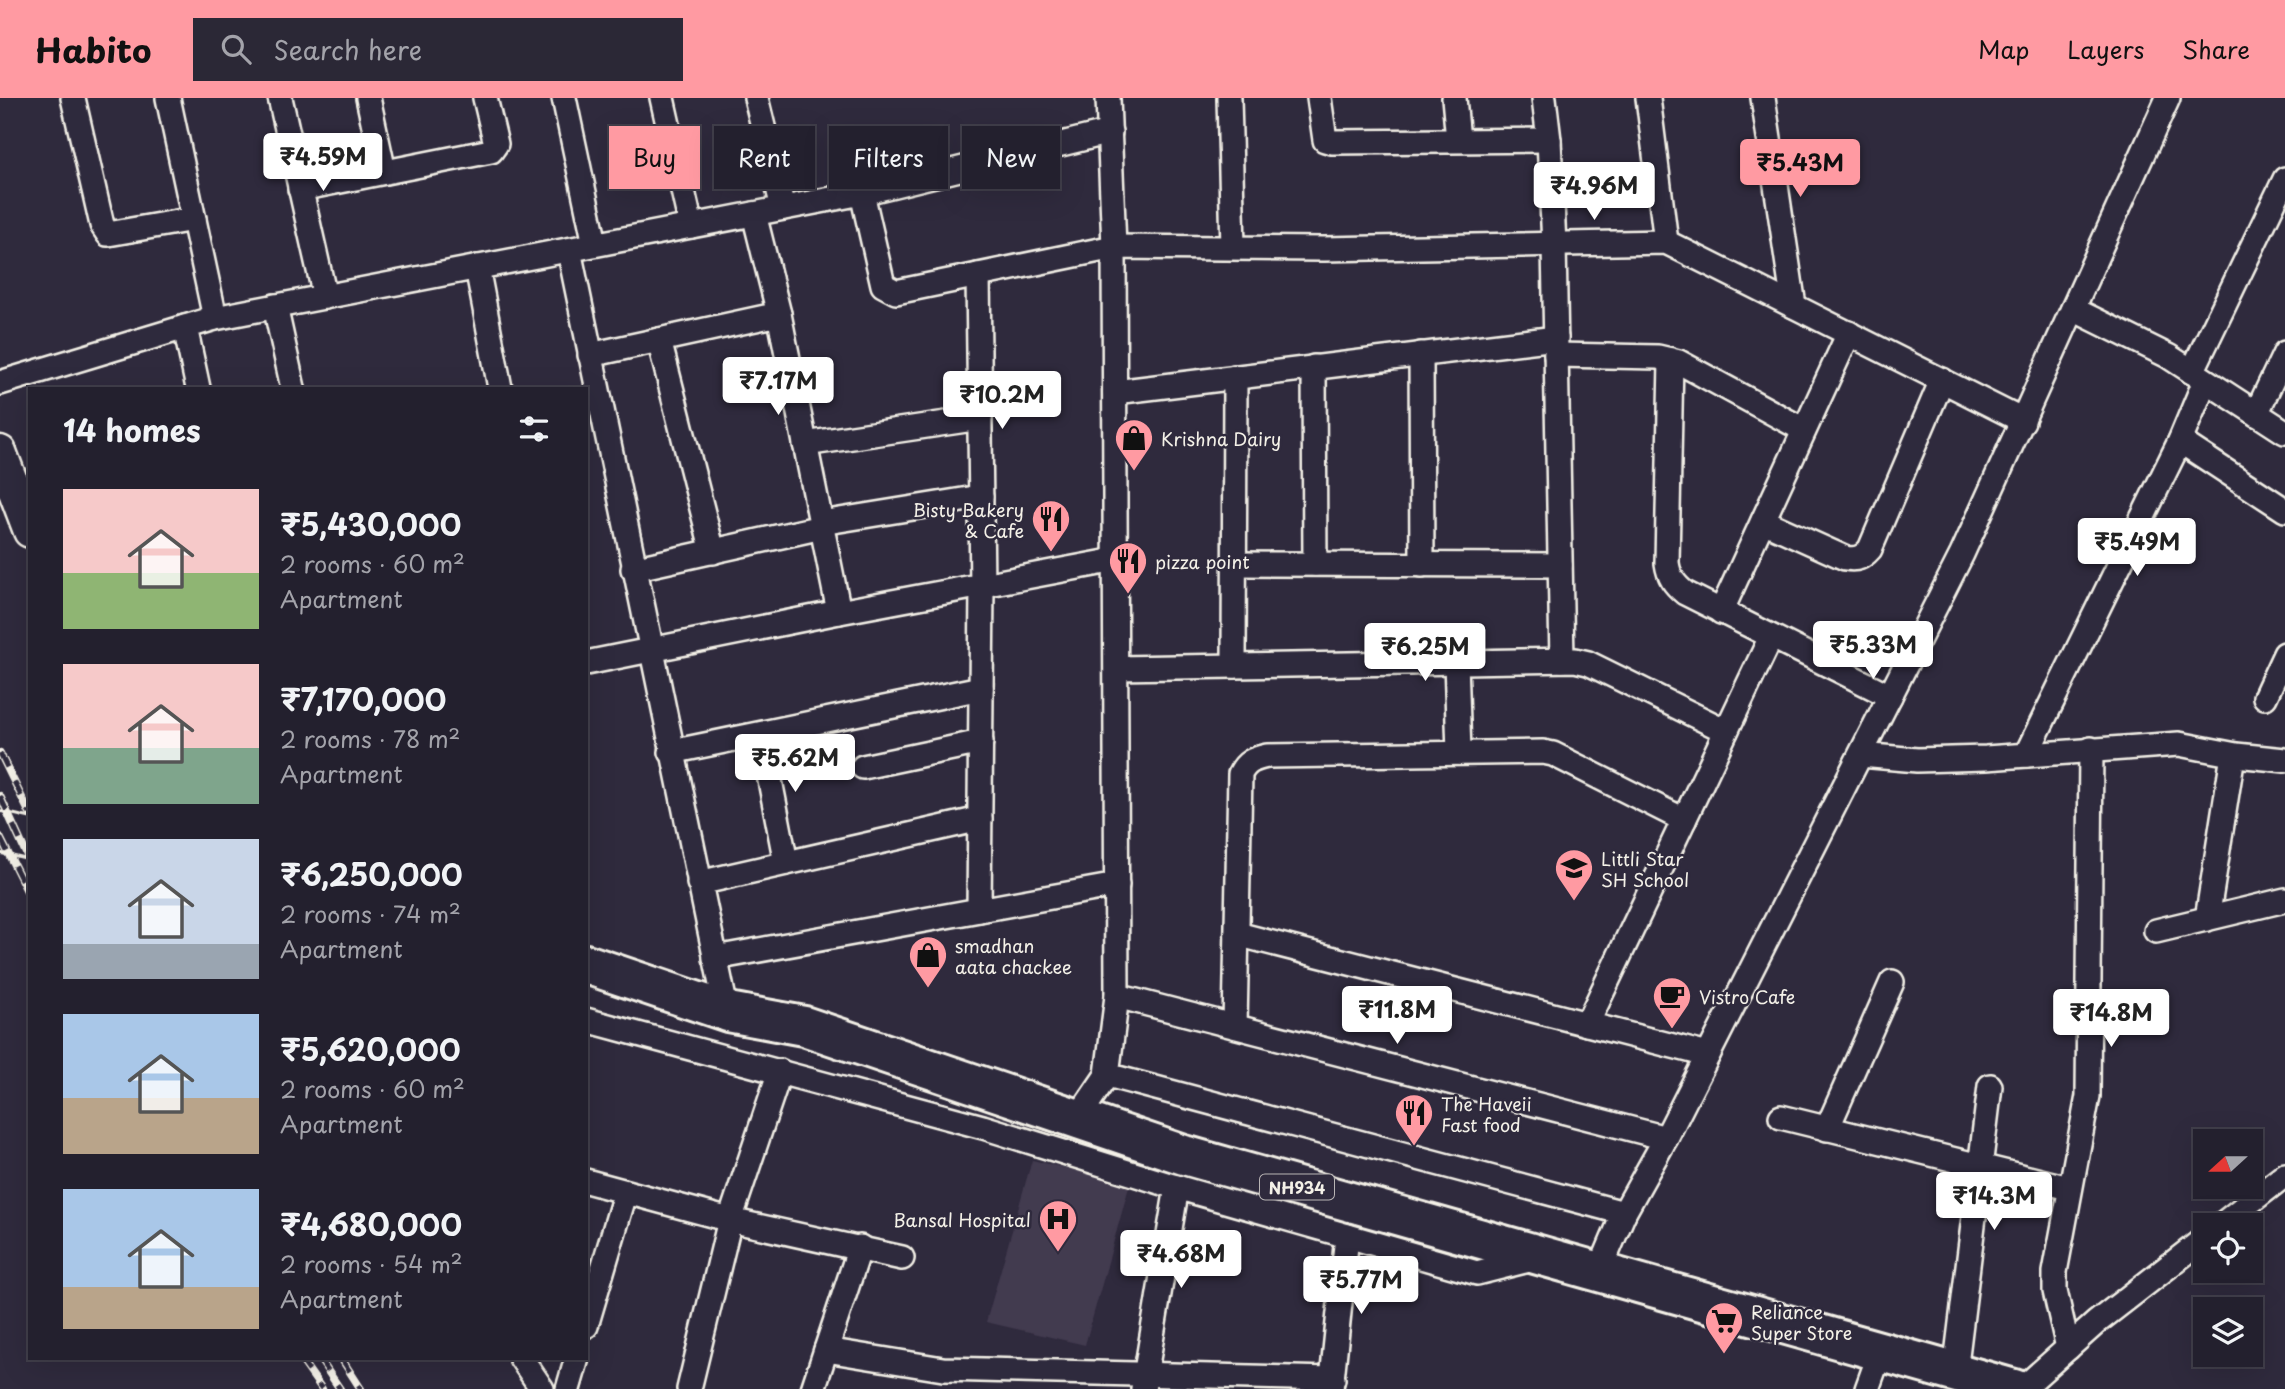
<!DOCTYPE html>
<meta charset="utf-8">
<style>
body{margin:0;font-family:"Playpen Sans",sans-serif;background:#2b2836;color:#f1f3f6;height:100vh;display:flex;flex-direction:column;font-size:26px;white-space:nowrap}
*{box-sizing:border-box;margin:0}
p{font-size:23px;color:#a3a3aa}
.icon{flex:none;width:38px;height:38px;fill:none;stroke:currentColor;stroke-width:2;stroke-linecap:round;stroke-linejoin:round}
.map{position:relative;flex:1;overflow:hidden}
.side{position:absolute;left:28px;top:289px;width:560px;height:973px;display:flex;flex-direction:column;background:#23202e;border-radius:0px;box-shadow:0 7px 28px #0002,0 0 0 2px #403e4a}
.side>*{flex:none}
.banner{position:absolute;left:609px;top:28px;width:665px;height:63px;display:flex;gap:14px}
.needle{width:46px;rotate:249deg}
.tools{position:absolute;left:2193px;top:1031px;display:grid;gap:14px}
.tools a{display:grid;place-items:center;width:70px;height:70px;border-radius:0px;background:#23202e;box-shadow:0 7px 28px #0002,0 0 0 2px #403e4a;font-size:35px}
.price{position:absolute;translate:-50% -60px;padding:0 16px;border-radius:7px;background:#fff;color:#222;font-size:23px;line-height:46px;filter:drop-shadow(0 2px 4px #0008)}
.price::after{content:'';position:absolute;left:50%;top:42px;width:21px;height:16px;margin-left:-10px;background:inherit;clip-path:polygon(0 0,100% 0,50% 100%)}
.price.on{background:#ff9aa2;color:#111}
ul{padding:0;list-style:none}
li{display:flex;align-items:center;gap:21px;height:175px;padding:0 35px}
li span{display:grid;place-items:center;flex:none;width:196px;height:140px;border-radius:0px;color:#555}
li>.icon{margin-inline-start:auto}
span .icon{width:84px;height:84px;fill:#fffc;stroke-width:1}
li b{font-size:30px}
h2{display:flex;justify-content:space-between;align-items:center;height:84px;padding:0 35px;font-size:30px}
.chip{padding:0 24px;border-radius:0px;background:#23202e;box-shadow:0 7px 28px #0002,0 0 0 2px #403e4a;font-size:24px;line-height:63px}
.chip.on{background:#ff9aa2;color:#111}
header{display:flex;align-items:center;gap:42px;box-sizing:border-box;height:98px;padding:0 35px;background:#ff9aa2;color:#111}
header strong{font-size:33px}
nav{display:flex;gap:38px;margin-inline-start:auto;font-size:24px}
.search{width:490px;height:63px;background:#2b2836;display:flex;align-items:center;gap:18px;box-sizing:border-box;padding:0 24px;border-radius:0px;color:#a3a3aa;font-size:26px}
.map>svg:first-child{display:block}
.built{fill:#423a4f}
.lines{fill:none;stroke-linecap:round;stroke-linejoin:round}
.street-casing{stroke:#f4f1e8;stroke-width:28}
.secondary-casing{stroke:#f4f1e8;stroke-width:37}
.highway-casing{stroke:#f4f1e8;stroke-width:44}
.street{stroke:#2f2a3d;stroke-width:23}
.secondary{stroke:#2f2a3d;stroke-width:32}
.highway{stroke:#2f2a3d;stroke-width:38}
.rail-casing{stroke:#f4f1e8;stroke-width:8}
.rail{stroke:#2f2a3d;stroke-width:5;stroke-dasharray:16;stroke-linecap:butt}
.labels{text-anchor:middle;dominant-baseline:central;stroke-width:5;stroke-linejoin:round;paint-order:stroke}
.shield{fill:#2f2a3d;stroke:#b9b5b5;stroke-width:2}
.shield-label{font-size:16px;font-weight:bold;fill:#f4f1e8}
.poi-label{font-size:18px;fill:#f4f1e8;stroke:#2f2a3d;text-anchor:start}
</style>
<header>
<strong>Habito</strong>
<div class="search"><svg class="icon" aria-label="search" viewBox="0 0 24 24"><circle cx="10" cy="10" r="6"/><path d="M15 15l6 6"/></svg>Search here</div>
<nav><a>Map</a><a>Layers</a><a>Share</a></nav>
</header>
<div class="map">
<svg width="2285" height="1291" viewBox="0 0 2285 1291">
<rect width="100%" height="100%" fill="#2f2a3d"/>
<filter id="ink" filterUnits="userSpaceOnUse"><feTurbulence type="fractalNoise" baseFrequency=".0143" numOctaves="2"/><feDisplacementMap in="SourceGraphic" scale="14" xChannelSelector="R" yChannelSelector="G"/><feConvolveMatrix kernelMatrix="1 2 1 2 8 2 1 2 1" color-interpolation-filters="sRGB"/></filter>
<g filter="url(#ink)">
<polygon class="built" points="1032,1062 1130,1085 1085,1247 986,1224"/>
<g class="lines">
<g class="street-casing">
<g id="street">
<polyline points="73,0 102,127 108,136 194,121"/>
<polyline points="168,0 215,220"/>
<polyline points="280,0 325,199"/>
<polyline points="368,0 384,74"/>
<polyline points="564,0 595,146"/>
<polyline points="662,0 691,128"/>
<polyline points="756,0 783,110"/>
<polyline points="1229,0 1233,149"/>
<polyline points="1319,0 1325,42 1332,44 1549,42"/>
<polyline points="1454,0 1458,42"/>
<polyline points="1544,0 1549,42 1554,147 1562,562"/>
<polyline points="1648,0 1666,144"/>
<polyline points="1763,0 1794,208"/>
<polyline points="300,91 491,53 496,46 485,0"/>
<polyline points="862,95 883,187 896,194 1114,149 1324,151 1666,144 2023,323"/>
<polyline points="754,116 779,216 839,514"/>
<polyline points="569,152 724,901"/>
<polyline points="477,169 500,290"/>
<polyline points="978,177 982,489 979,812"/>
<polyline points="275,208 293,290"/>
<polyline points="2073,211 2168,258 2285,334"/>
<polyline points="185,229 198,290"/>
<polyline points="659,242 713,454"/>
<polyline points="1421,256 1422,467"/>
<polyline points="590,257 779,216"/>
<polyline points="1556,257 1658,259 1679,264 1804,332"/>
<path d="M1671 262 1667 465C1669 479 1674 486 1685 495L1890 598"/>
<polyline points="1314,269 1315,466"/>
<polyline points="2192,274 2285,81"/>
<polyline points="0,285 215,220 862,95 1110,34"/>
<polyline points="1115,294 1556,240"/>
<polyline points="2256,316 2285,255"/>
<polyline points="2180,343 2285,412"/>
<polyline points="805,346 980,320"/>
<path d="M1763 423 1845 460C1857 462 1862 460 1870 451L1942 282"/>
<polyline points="821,425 981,399"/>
<polyline points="1235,466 1560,467"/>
<polyline points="633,471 822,429"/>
<polyline points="1721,514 1849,235"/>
<polyline points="1456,563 1459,655"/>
<polyline points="586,565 839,514 1116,462"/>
<polyline points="1234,568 1235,279"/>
<polyline points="1117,570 1575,562 1588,565 1726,633"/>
<polyline points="2265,599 2285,556"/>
<polyline points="761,636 786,765"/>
<polyline points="671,654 981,590"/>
<polyline points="1861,657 1917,662 1986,660 2179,646 2236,657 2285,662"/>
<polyline points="2026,657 2180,343 2205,283"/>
<polyline points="863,669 981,644"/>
<polyline points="699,785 980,721"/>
<polyline points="2207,821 2233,657"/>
<polyline points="2156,833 2285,802"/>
<polyline points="1237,836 1708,957"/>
<polyline points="715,860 1117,787"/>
<polyline points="1117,898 1666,1040"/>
<polyline points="586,922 983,1029 1166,1086 1477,1175 1537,1160"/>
<polyline points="1587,926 1771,539"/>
<path d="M1235 928 1240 676C1246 664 1253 661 1267 658L1543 654 1553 656 1684 722"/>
<polyline points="1107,977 1624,1115"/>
<polyline points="1781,1019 2069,1090"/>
<polyline points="1077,1021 1107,977 1117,898 1114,149 1108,0"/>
<polyline points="1827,1031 1892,884"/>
<polyline points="586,1083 730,1122 902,1160"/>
<polyline points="2221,1127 2285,1077"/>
<polyline points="1599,1174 1624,1115 1666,1040 1962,456 2168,0"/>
<polyline points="586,1228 625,1096"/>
<polyline points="2068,1250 2055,1193 2055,1174 2088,998 2091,651"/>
<polyline points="826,1252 943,1271 1333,1281"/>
<polyline points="521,1260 542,1291"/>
<polyline points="1955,1274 1990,988"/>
<polyline points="568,1291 577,1260"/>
<polyline points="689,1291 730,1122 780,973"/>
<polyline points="813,1291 860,1149"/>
<polyline points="1143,1291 1177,1089"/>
<polyline points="1331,1291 1347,1138"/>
<polyline points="1867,1291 1880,1255"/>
<polyline points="2022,1291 2097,1224 2205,1140"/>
</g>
</g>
<g class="secondary-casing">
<polyline id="secondary" points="0,354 30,433"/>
</g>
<g class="highway-casing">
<g id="highway">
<polyline points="0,734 30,741"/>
<polyline points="586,866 728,914 804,928 1184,1057 2014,1291"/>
</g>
</g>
<use href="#street" class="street"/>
<use href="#secondary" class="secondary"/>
<use href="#highway" class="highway"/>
<g class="rail-casing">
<g id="rail">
<polyline points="0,655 30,716"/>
<polyline points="0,698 30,764"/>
<polyline points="0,739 30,799"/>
<polyline points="300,1260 322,1291"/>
<polyline points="319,1260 340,1291"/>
<polyline points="341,1260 361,1291"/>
</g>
</g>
<use href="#rail" class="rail"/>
</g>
</g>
<defs>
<g id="shop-pin" transform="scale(2.0125)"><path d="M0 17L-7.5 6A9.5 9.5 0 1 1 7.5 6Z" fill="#ff9aa2" stroke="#2f2a3d"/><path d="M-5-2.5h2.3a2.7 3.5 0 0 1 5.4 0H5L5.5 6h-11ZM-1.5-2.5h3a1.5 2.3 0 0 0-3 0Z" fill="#111"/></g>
<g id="restaurant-pin" transform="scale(2.0125)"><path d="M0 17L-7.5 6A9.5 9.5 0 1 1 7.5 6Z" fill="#ff9aa2" stroke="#2f2a3d"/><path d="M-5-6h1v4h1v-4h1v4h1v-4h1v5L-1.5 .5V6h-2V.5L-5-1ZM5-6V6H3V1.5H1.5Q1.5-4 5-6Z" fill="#111"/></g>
<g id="school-pin" transform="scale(2.0125)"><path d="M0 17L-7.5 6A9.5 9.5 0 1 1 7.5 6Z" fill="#ff9aa2" stroke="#2f2a3d"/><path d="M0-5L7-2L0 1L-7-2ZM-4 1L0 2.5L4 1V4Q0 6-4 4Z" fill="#111"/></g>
<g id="cafe-pin" transform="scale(2.0125)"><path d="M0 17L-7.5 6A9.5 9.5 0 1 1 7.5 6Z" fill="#ff9aa2" stroke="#2f2a3d"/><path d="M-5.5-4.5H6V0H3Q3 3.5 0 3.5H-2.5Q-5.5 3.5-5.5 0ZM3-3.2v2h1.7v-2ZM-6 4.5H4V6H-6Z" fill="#111"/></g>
<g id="hospital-pin" transform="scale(2.0125)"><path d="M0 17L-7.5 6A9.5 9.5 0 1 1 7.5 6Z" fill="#ff9aa2" stroke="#2f2a3d"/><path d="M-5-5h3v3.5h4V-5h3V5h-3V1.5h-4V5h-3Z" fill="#111"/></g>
<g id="supermarket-pin" transform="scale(2.0125)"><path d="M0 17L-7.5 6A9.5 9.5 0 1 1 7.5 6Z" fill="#ff9aa2" stroke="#2f2a3d"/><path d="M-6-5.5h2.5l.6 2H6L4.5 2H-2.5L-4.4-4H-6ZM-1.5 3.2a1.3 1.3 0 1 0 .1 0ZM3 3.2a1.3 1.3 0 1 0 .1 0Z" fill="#111"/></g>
</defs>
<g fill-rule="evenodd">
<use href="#shop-pin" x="1134" y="340"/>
<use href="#restaurant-pin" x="1051" y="421"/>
<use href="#restaurant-pin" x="1128" y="463"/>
<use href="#school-pin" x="1574" y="770"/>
<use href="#shop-pin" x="928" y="857"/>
<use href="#cafe-pin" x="1672" y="898"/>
<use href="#restaurant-pin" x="1414" y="1015"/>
<use href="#hospital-pin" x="1058" y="1121"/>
<use href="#supermarket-pin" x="1724" y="1223"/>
</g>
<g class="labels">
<rect class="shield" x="1260" y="1076.5" width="74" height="25" rx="5"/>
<g class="shield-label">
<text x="1297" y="1089">NH934</text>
</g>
<g class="poi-label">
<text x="1161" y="340">Krishna Dairy</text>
<text x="1024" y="411" text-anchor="end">Bisty Bakery<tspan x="1024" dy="21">&amp; Cafe</tspan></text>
<text x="1155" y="463">pizza point</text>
<text x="1601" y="760">Littli Star<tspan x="1601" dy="21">SH School</tspan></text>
<text x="955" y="847">smadhan<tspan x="955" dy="21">aata chackee</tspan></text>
<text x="1699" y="898">Vistro Cafe</text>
<text x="1441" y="1005">The Haveii<tspan x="1441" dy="21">Fast food</tspan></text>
<text x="1031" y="1121" text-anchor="end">Bansal Hospital</text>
<text x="1751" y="1213">Reliance<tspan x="1751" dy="21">Super Store</tspan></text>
</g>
</g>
</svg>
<div class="tools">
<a><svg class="needle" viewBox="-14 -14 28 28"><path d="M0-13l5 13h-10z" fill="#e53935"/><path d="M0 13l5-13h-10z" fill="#a3a3aa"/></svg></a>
<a><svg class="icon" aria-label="locate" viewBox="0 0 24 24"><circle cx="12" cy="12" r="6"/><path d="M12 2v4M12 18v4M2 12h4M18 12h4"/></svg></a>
<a><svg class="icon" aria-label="layers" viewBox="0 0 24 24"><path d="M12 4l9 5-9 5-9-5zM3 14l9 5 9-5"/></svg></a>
</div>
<b class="price" style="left:323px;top:95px">₹4.59M</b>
<b class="price on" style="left:1800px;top:101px">₹5.43M</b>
<b class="price" style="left:1594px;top:124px">₹4.96M</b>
<b class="price" style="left:778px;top:319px">₹7.17M</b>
<b class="price" style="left:1002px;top:333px">₹10.2M</b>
<b class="price" style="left:2137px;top:480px">₹5.49M</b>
<b class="price" style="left:1873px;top:583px">₹5.33M</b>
<b class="price" style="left:1425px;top:585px">₹6.25M</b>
<b class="price" style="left:795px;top:696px">₹5.62M</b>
<b class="price" style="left:1397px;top:948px">₹11.8M</b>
<b class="price" style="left:2111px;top:951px">₹14.8M</b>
<b class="price" style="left:1994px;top:1134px">₹14.3M</b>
<b class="price" style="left:1181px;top:1192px">₹4.68M</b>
<b class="price" style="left:1361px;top:1218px">₹5.77M</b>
<div class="banner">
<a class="chip on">Buy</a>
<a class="chip">Rent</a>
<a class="chip">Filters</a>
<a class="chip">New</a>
</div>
<section class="side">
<h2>14 homes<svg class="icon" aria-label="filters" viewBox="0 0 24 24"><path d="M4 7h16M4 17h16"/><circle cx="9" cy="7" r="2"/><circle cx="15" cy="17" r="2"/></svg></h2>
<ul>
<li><span style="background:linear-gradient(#f6c9c9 60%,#8fb573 0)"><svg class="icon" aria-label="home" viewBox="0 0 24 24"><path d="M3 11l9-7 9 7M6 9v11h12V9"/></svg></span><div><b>₹5,430,000</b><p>2 rooms · 60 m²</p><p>Apartment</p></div></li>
<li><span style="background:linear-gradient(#f6c9c9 60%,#7fa58c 0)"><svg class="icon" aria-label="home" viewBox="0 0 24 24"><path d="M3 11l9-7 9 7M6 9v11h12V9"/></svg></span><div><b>₹7,170,000</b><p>2 rooms · 78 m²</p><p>Apartment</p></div></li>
<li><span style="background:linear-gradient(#c9d6e8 75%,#9aa5b1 0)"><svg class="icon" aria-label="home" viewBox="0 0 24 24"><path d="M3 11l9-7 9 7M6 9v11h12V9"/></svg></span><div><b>₹6,250,000</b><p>2 rooms · 74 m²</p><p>Apartment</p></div></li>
<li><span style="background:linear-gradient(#a9c7e8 60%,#b9a48a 0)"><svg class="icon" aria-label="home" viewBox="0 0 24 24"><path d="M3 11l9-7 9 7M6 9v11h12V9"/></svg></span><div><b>₹5,620,000</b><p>2 rooms · 60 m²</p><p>Apartment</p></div></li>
<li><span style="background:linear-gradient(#a9c7e8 70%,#b9a48a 0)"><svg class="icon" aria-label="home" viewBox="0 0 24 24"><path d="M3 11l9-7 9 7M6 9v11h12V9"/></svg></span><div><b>₹4,680,000</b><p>2 rooms · 54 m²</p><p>Apartment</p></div></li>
</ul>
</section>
</div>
